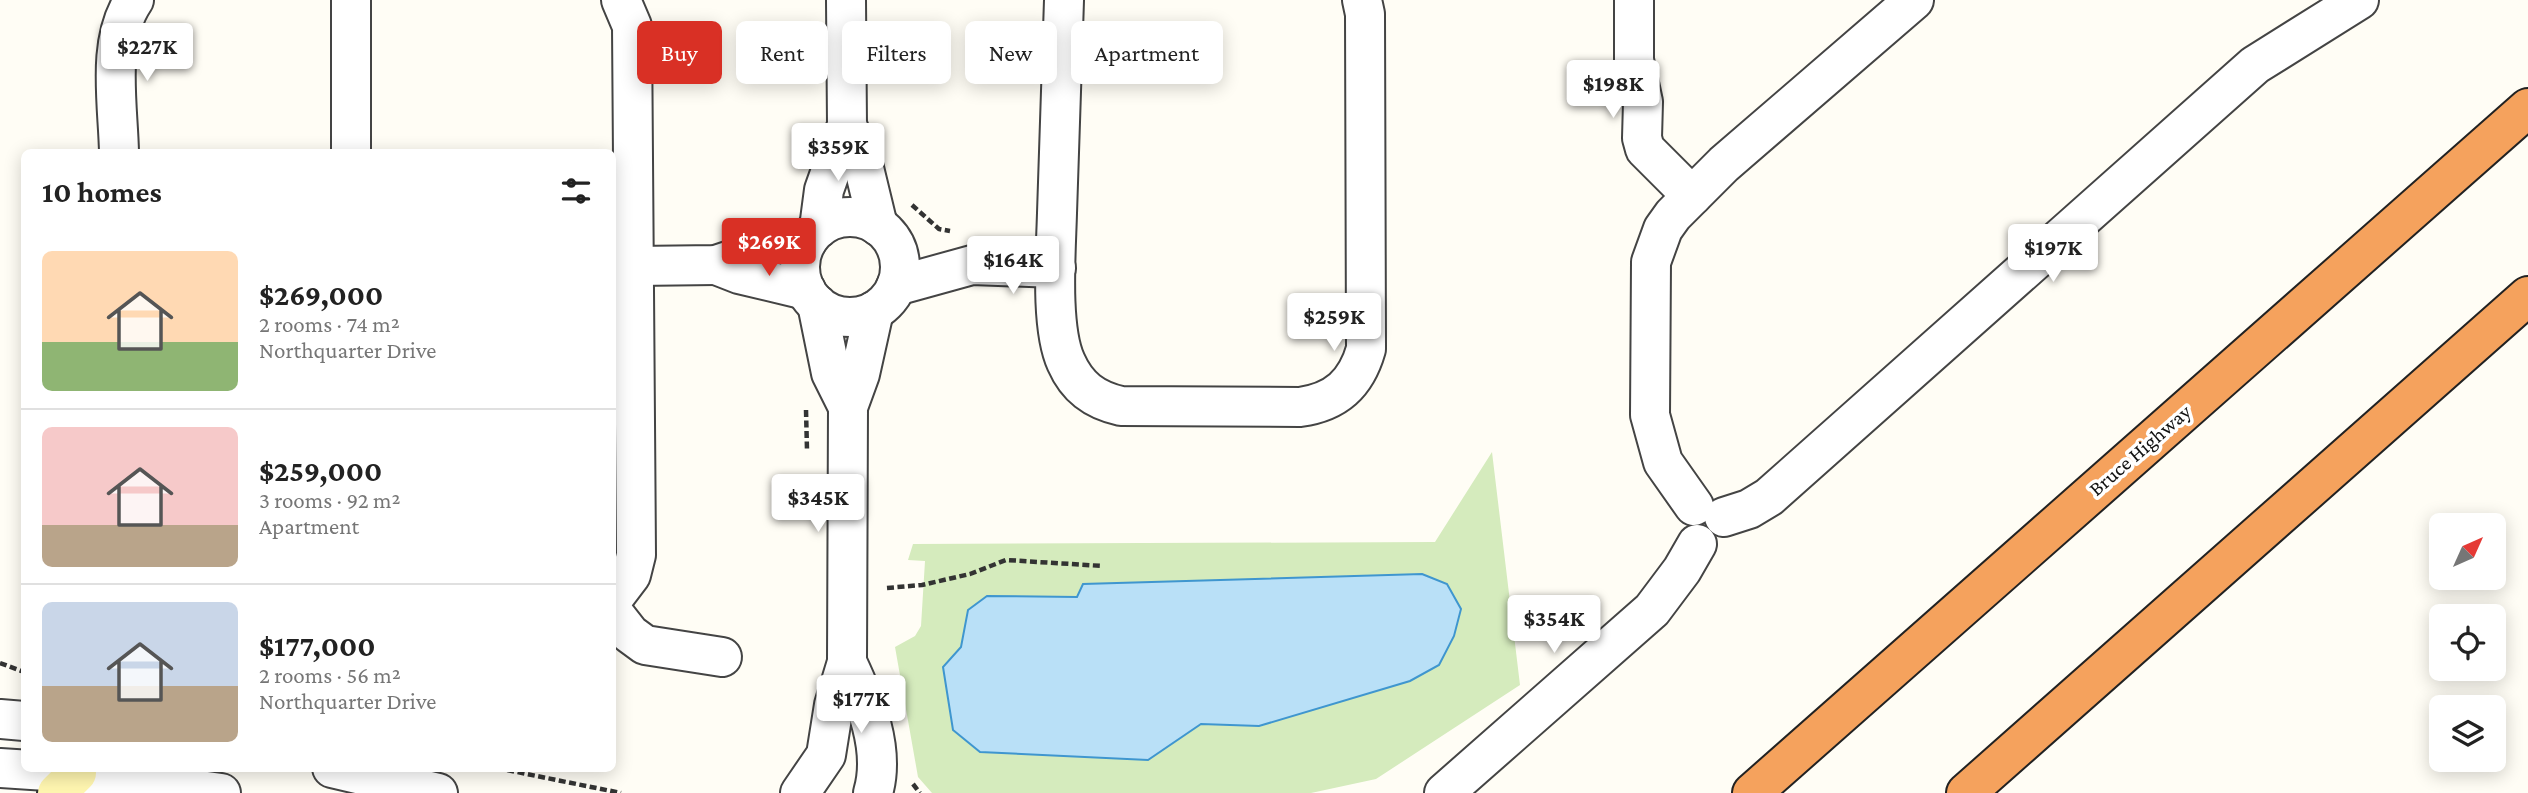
<!DOCTYPE html>
<meta charset="utf-8">
<style>
body{margin:0;font-family:"Crimson Pro",serif;background:#f2f2f2;color:#222;height:100vh;display:flex;flex-direction:column;font-size:26px;white-space:nowrap}
*{box-sizing:border-box;margin:0}
p{font-size:23px;color:#767676}
.icon{flex:none;width:38px;height:38px;fill:none;stroke:currentColor;stroke-width:2;stroke-linecap:round;stroke-linejoin:round}
.map{position:relative;flex:1;overflow:hidden}
.panel{position:absolute;left:21px;top:149px;width:595px;height:623px;display:flex;flex-direction:column;background:#fff;border-radius:10px;box-shadow:0 4px 18px #0003}
.panel>*{flex:none}
.top-card{position:absolute;left:637px;top:21px;width:665px;height:63px;display:flex;gap:14px}
.needle{width:46px;rotate:45deg}
.tools{position:absolute;left:2429px;top:513px;display:grid;gap:14px}
.tools a{display:grid;place-items:center;width:77px;height:77px;border-radius:10px;background:#fff;box-shadow:0 4px 18px #0003;font-size:35px}
.price{position:absolute;translate:-50% -60px;padding:0 16px;border-radius:7px;background:#fff;color:#222;font-size:23px;line-height:46px;filter:drop-shadow(0 2px 4px #0008)}
.price::after{content:'';position:absolute;left:50%;top:42px;width:21px;height:16px;margin-left:-10px;background:inherit;clip-path:polygon(0 0,100% 0,50% 100%)}
.price.on{background:#d93025;color:#fff}
ul{padding:0;list-style:none}
li{display:flex;align-items:center;gap:21px;height:175px;padding:0 21px}
li+li{border-top:2px solid #e0e0e0}
li span{display:grid;place-items:center;flex:none;width:196px;height:140px;border-radius:10px;color:#555}
li>.icon{margin-inline-start:auto}
span .icon{width:84px;height:84px;fill:#fffc;stroke-width:1}
li b{font-size:30px}
h2{display:flex;justify-content:space-between;align-items:center;height:84px;padding:0 21px;font-size:30px}
.chip{padding:0 24px;border-radius:10px;background:#fff;box-shadow:0 4px 18px #0003;font-size:24px;line-height:63px}
.chip.on{background:#d93025;color:#fff}
.map>svg:first-child{display:block}
.green{fill:#d5ebbd;fill-rule:evenodd}
.water{fill:#b9e0f7;stroke:#3f96cf;stroke-width:2}
.lines{fill:none;stroke-linecap:round;stroke-linejoin:round}
.street-casing{stroke:#444;stroke-width:42}
.secondary-casing{stroke:#333;stroke-width:42}
.highway-casing{stroke:#222;stroke-width:42}
.path{stroke:#333;stroke-width:4.5;stroke-dasharray:7 3.5;stroke-linecap:butt}
.street{stroke:#fff;stroke-width:38}
.secondary{stroke:#fff6b0;stroke-width:38}
.highway{stroke:#f5a25d;stroke-width:38}
.labels{text-anchor:middle;dominant-baseline:central;stroke-width:7;stroke-linejoin:round;paint-order:stroke}
.street-label{font-size:21px;fill:#111;stroke:#fff}
</style>
<div class="map">
<svg width="2528" height="793" viewBox="0 0 2528 793">
<rect width="100%" height="100%" fill="#fffdf5"/>
<path class="green" d="M1492 452 1520 685 1376 779 1311 793H932L918 777 895 647 915 636 921 626 925 561 908 560 913 544 1435 542ZM1422 574 1260 726 1201 724 1148 760 979 752 953 730 943 667 961 647 987 596 1077 597 1083 584Z"/>
<polygon class="water" points="1422,574 1447,584 1461,609 1454,636 1439,665 1410,681 1259,726 1201,724 1148,760 980,752 953,730 943,667 961,647 968,610 987,596 1077,597 1083,584"/>
<g class="lines">
<g class="street-casing">
<g id="street">
<polyline points="846,0 847,125 863,164 878,226"/>
<path d="M1064 0C1062 71 1059 142 1057 213 1056 252 1050 327 1066 362 1077 387 1094 400 1121 406L1300 407C1336 402 1356 384 1366 349L1365 14 1362 0"/>
<polyline points="1634,0 1634,60 1643,102 1642,138 1645,149 1692,196"/>
<path d="M119 152C118 104 106 41 134 0"/>
<polyline points="351,152 351,0"/>
<circle cx="850" cy="267" r="50"/>
<polyline points="819,228 824,190 847,125"/>
<polyline points="716,265 739,274 806,290"/>
<polyline points="635,266 716,265 779,244 808,240"/>
<polyline points="896,286 972,265 1056,268"/>
<polyline points="817,304 831,373 848,407"/>
<polyline points="1694,506 1663,462 1650,415 1651,262 1663,229 1673,215 1724,164 1914,0"/>
<polyline points="1724,517 1749,509 1769,497 2255,65 2359,0"/>
<polyline points="612,600 631,575 636,555 632,26 621,0"/>
<polyline points="612,611 630,634 645,645 722,657"/>
<path d="M847 662C865 700 886 749 873 793"/>
<polyline points="0,719 24,721"/>
<polyline points="0,768 77,773 221,793"/>
<polyline points="332,768 438,793"/>
<polyline points="800,793 826,755 834,705 847,662 848,407 860,374 874,311"/>
<polyline points="1444,793 1652,610 1682,570 1697,544"/>
</g>
</g>
<g class="secondary-casing">
<polyline id="secondary" points="57,793 77,773"/>
</g>
<g class="highway-casing">
<g id="highway">
<polyline points="1752,793 2528,108"/>
<polyline points="1966,793 2528,296"/>
</g>
</g>
<g class="path">
<polyline points="912,205 939,229 950,231"/>
<polyline points="806,410 807,450"/>
<polyline points="887,588 922,585 970,574 1006,560 1103,566"/>
<polyline points="0,663 24,672"/>
<polyline points="497,768 621,793"/>
<polyline points="913,784 920,793"/>
</g>
<use href="#street" class="street"/>
<use href="#secondary" class="secondary"/>
<use href="#highway" class="highway"/>
</g>
<g class="labels">
<g class="street-label">
<text transform="translate(2140 450) rotate(-41)">Bruce Highway</text>
</g>
</g>
</svg>
<div class="tools">
<a><svg class="needle" viewBox="-14 -14 28 28"><path d="M0-13l5 13h-10z" fill="#e53935"/><path d="M0 13l5-13h-10z" fill="#767676"/></svg></a>
<a><svg class="icon" aria-label="locate" viewBox="0 0 24 24"><circle cx="12" cy="12" r="6"/><path d="M12 2v4M12 18v4M2 12h4M18 12h4"/></svg></a>
<a><svg class="icon" aria-label="layers" viewBox="0 0 24 24"><path d="M12 4l9 5-9 5-9-5zM3 14l9 5 9-5"/></svg></a>
</div>
<b class="price" style="left:147px;top:83px">$227K</b>
<b class="price" style="left:1613px;top:120px">$198K</b>
<b class="price" style="left:838px;top:183px">$359K</b>
<b class="price on" style="left:769px;top:278px">$269K</b>
<b class="price" style="left:2053px;top:284px">$197K</b>
<b class="price" style="left:1013px;top:296px">$164K</b>
<b class="price" style="left:1334px;top:353px">$259K</b>
<b class="price" style="left:818px;top:534px">$345K</b>
<b class="price" style="left:1554px;top:655px">$354K</b>
<b class="price" style="left:861px;top:735px">$177K</b>
<div class="top-card">
<a class="chip on">Buy</a>
<a class="chip">Rent</a>
<a class="chip">Filters</a>
<a class="chip">New</a>
<a class="chip">Apartment</a>
</div>
<section class="panel">
<h2>10 homes<svg class="icon" aria-label="filters" viewBox="0 0 24 24"><path d="M4 7h16M4 17h16"/><circle cx="9" cy="7" r="2"/><circle cx="15" cy="17" r="2"/></svg></h2>
<ul>
<li><span style="background:linear-gradient(#ffd9b3 65%,#8fb573 0)"><svg class="icon" aria-label="home" viewBox="0 0 24 24"><path d="M3 11l9-7 9 7M6 9v11h12V9"/></svg></span><div><b>$269,000</b><p>2 rooms · 74 m²</p><p>Northquarter Drive</p></div></li>
<li><span style="background:linear-gradient(#f6c9c9 70%,#b9a48a 0)"><svg class="icon" aria-label="home" viewBox="0 0 24 24"><path d="M3 11l9-7 9 7M6 9v11h12V9"/></svg></span><div><b>$259,000</b><p>3 rooms · 92 m²</p><p>Apartment</p></div></li>
<li><span style="background:linear-gradient(#c9d6e8 60%,#b9a48a 0)"><svg class="icon" aria-label="home" viewBox="0 0 24 24"><path d="M3 11l9-7 9 7M6 9v11h12V9"/></svg></span><div><b>$177,000</b><p>2 rooms · 56 m²</p><p>Northquarter Drive</p></div></li>
</ul>
</section>
</div>
